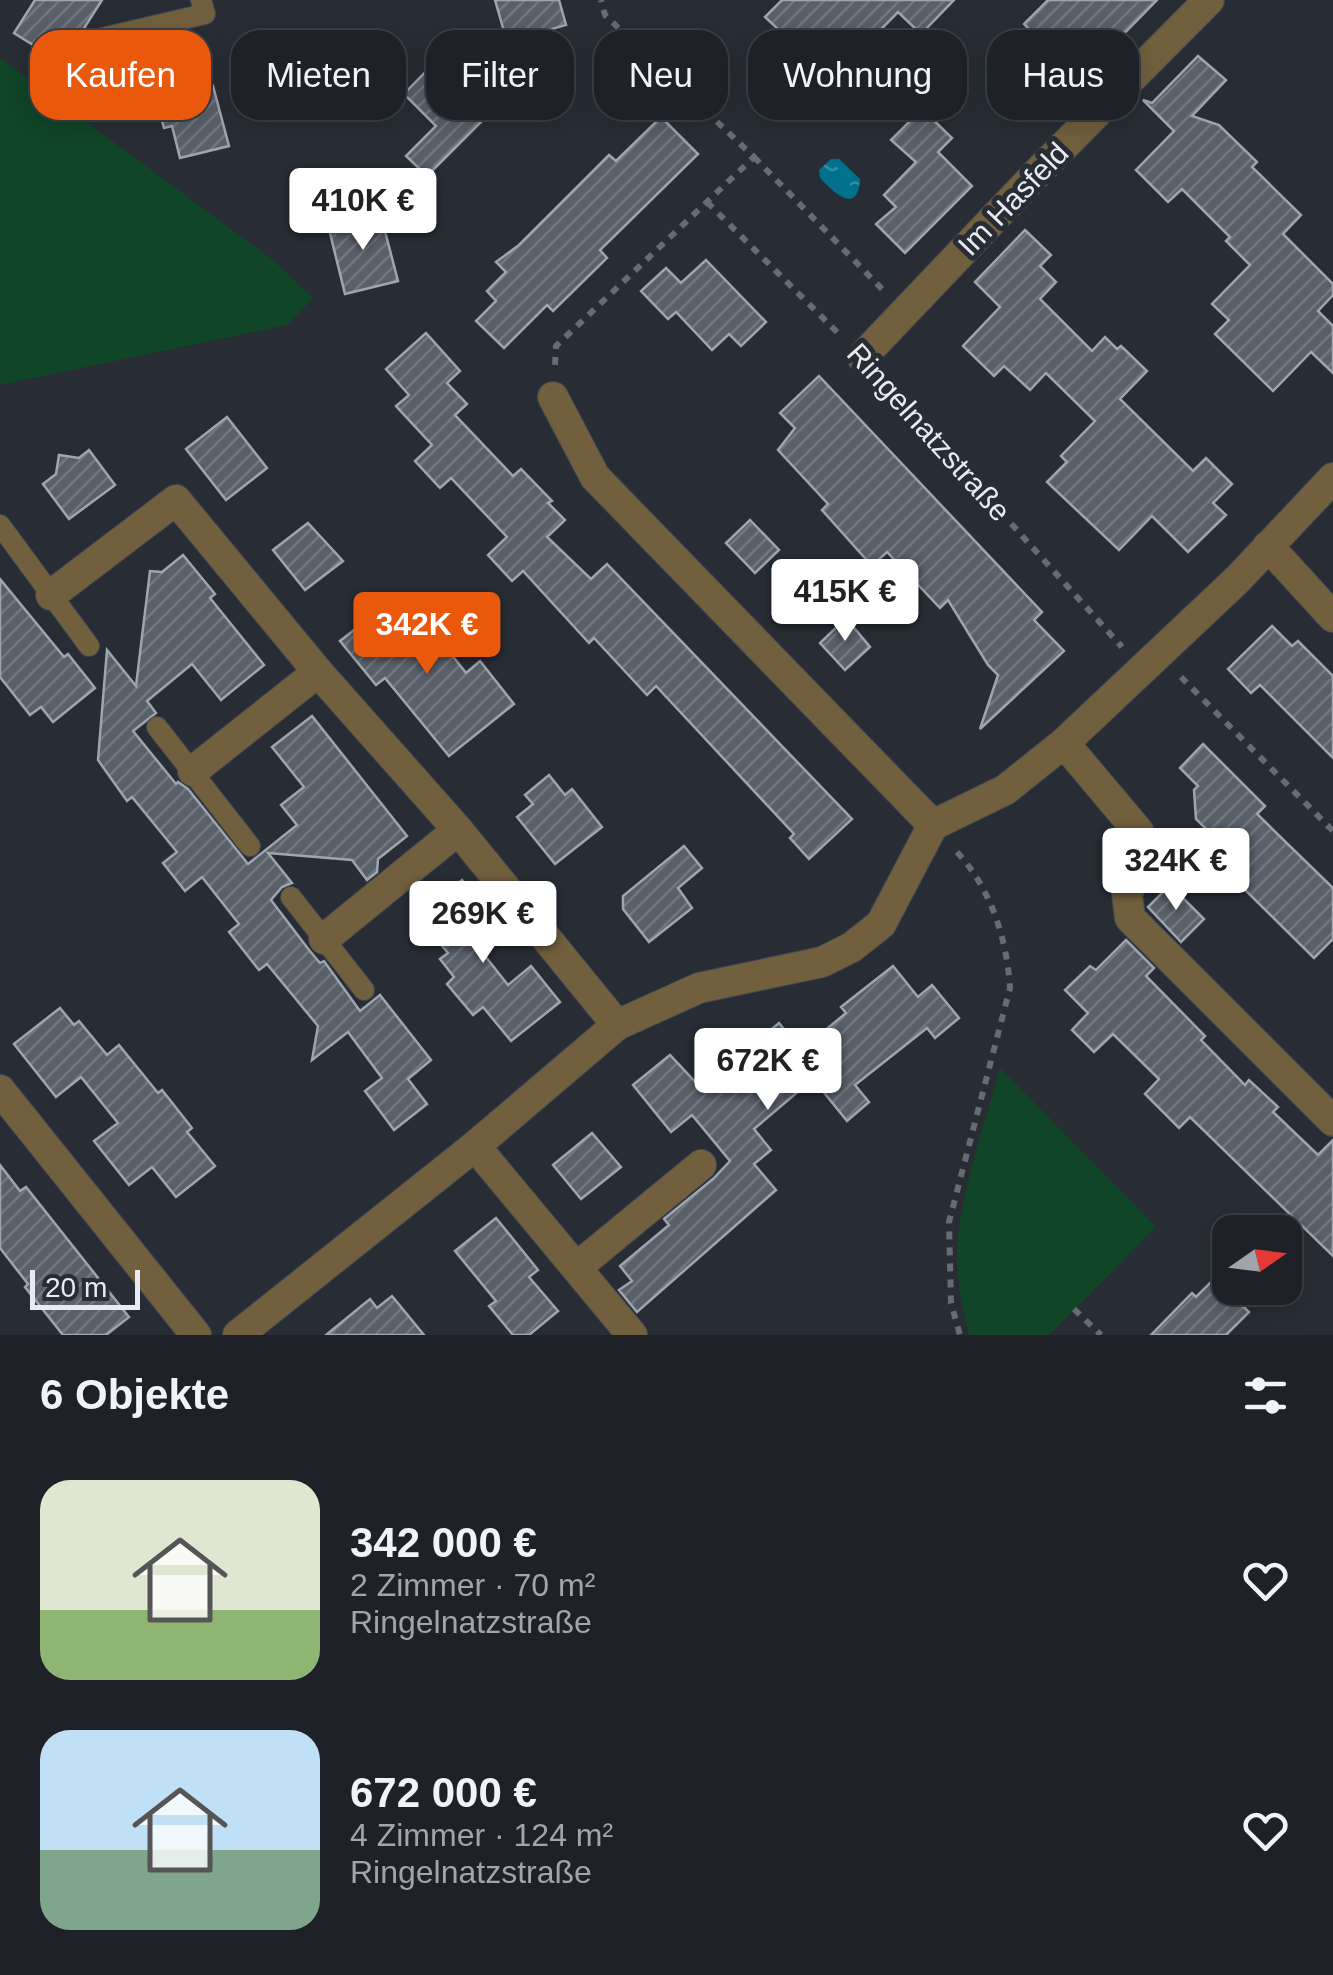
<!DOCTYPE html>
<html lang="de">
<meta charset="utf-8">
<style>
body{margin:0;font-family:Arial,sans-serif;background:#262a30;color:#f1f3f6;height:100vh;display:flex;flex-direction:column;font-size:38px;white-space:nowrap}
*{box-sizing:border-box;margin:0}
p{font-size:32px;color:#a1a4a8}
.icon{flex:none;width:55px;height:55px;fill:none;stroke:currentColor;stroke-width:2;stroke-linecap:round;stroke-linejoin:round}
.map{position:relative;height:1335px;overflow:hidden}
.drawer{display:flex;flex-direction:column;background:#1e2228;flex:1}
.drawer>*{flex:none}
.hud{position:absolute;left:30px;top:30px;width:1275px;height:90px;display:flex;gap:20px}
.needle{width:65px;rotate:76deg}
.tools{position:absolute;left:1212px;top:1215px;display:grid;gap:20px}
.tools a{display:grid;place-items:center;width:90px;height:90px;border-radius:20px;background:#1e2228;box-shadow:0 5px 25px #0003,0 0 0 2px #3c3f45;font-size:50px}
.scale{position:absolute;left:30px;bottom:25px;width:110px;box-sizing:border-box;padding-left:10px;border:5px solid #e8ebf1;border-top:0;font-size:28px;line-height:35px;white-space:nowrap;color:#e8ebf1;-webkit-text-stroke:8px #282d35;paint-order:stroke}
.price{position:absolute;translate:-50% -85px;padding:0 22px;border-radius:10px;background:#fff;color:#222;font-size:32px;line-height:65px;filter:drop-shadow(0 2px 5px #0008)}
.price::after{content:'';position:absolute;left:50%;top:60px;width:30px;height:22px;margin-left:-15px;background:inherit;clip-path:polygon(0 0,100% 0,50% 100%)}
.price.selected{background:#ea580c;color:#fff}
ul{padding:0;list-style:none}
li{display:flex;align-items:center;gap:30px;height:250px;padding:0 40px}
li span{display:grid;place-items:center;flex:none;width:280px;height:200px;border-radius:30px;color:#555}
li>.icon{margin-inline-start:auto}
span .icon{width:120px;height:120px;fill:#fffc;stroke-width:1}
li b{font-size:42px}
h2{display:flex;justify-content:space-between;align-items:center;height:120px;padding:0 40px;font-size:42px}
.chip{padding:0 35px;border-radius:30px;background:#1e2228;box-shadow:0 5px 25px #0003,0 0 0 2px #3c3f45;font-size:35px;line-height:90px}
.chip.selected{background:#ea580c;color:#fff}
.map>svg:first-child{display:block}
.green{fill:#104527}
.water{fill:url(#water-ripples)}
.building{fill:url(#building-hatch);stroke:#9ea5af;stroke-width:2.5}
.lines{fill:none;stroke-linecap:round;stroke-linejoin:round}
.lane-casing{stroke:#43484f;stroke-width:22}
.street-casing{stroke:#43484f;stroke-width:32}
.path{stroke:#676b72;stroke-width:6;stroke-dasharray:8 8;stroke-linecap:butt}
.lane{stroke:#725f3e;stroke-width:20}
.street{stroke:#725f3e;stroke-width:30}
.labels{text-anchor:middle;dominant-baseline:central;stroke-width:10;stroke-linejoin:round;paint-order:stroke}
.street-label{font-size:30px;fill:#e8ebf1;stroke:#282d35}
</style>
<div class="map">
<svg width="1333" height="1335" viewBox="0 0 1333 1335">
<defs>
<pattern id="water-ripples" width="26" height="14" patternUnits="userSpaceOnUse" patternTransform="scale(2.5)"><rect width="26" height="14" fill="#00718c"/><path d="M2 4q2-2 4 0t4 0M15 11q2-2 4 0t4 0" fill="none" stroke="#328ca2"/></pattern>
<pattern id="building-hatch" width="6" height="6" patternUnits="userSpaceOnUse" patternTransform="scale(2.5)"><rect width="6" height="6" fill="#5a606a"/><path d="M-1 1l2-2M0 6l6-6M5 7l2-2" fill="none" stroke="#727780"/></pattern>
</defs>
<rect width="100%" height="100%" fill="#282d35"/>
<g class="green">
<polygon points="0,58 273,260 313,298 287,325 0,385"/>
<path d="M1000 1068 1156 1227 1049 1335H969C963 1310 957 1284 957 1258 957 1202 985 1123 1000 1068Z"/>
</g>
<path class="water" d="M831 159H839L860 179C858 216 833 192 820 178L819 170Z"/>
<g class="building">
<polygon points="35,0 102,0 62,63 14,33"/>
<polygon points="495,0 559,0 566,25 507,42"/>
<polygon points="782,0 954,0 921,34 898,12 838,73 814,49 791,73 762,45 778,29 765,17"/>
<polygon points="1048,0 1157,0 1048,111 997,62 1029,29 1024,24"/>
<polygon points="349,31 374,43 374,55 366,72 355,72 334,62"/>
<polygon points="182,43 193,91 213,86 229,146 180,158 172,126 164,128 152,85 80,103 72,70"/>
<polygon points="1198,56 1226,80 1192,116 1219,125 1257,162 1252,167 1301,215 1283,234 1333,284 1333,295 1318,311 1333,326 1333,373 1311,352 1273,391 1215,334 1229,320 1212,304 1250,265 1226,241 1230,237 1182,189 1168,202 1136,170 1174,131 1143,100 1152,103"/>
<polygon points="439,58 492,111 427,176 406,156 436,126 404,94"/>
<polygon points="922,109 952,138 938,152 972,186 905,253 876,224 896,207 884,195 916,162 891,140"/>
<polygon points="661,117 698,154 600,250 607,258 553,311 547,305 504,348 476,321 496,301 487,291 506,272 496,262 519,245 609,155 616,161"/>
<polygon points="380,212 398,281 345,294 328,225"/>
<polygon points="1025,230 1051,255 1040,266 1056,282 1040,299 1092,351 1105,337 1117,349 1121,346 1147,371 1120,399 1193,471 1206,458 1232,484 1213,503 1226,515 1188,552 1152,516 1119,550 1047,482 1067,462 1061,456 1095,421 1046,373 1030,390 1004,366 994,376 963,346 1000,307 975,282"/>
<polygon points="706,260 766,322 741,346 729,334 712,350 676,312 668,319 641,291 666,268 681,283"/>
<polygon points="426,333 460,371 447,383 467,404 455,415 513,476 521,469 552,501 548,503 565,520 547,537 591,579 607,564 852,819 809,859 790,838 794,834 656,686 647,695 594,638 589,643 523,571 512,581 488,555 507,537 451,478 440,488 415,461 432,445 396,406 409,395 386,369"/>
<polygon points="819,376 1042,612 1034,620 1064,651 980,729 998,675 988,665 948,600 940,608 887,552 872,566 822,510 828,504 778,450 795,428 780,413"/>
<polygon points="227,417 267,468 226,500 186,449"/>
<polygon points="89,450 115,485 69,519 43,484 56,474 59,455 79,458"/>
<polygon points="750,520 779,550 755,573 726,543"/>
<polygon points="308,523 343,561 305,590 273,550"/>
<polygon points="183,555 215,594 210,598 264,665 221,700 192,664 147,701 156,713 133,731 176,784 178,782 188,789 248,864 297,825 281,805 304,787 272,747 312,716 407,836 378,859 377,872 367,880 352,860 268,853 292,883 282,887 271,900 309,950 320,963 324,961 360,1011 380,995 431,1060 408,1079 427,1104 394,1130 365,1091 382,1078 348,1032 312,1060 318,1026 267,964 259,970 229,932 239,924 202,877 185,891 163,863 177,852 132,797 127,801 98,760 107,650 136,686 150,571 162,572"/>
<polygon points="0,579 64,657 68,654 95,688 53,722 41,707 30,715 0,677"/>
<polygon points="394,599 424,638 433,631 466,673 480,661 514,704 449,756 385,678 376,685 340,641"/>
<polygon points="846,618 870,647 845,670 820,643"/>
<polygon points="1272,626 1292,646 1298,641 1333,676 1333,758 1260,685 1251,693 1228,669"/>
<polygon points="1203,744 1265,806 1257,814 1333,888 1333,939 1314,958 1226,871 1237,860 1196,819 1194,790 1198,786 1180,768"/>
<polygon points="549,775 565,795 572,789 602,827 555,864 517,817 533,804 525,795"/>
<polygon points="684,846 702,868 678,888 692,908 649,942 623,909 623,896"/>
<polygon points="462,880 493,918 470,937 508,985 531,966 560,1002 511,1041 483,1007 473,1015 447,984 454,977 440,959 448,953 417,916"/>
<polygon points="1170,885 1204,919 1181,942 1148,907"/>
<polygon points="1126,940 1154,968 1146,976 1205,1036 1201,1040 1245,1085 1249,1080 1278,1107 1273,1112 1318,1155 1333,1140 1333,1256 1190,1117 1179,1128 1145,1094 1159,1079 1113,1034 1094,1052 1072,1030 1088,1013 1065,990 1090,966 1096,970"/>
<polygon points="893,966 918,997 932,985 959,1018 935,1038 927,1028 855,1085 869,1102 847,1121 813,1079 754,1129 771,1150 754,1164 776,1190 637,1312 619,1290 632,1281 620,1266 669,1225 664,1219 713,1179 730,1161 692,1115 671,1132 633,1085 670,1055 701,1088 779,1023 801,1050 846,1013 841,1007"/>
<polygon points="60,1008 74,1025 79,1021 107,1055 119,1045 158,1093 162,1090 192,1128 187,1132 215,1166 176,1197 152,1167 129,1185 94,1141 118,1123 81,1077 56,1097 14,1044"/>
<polygon points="592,1133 621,1167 581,1199 553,1165"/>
<polygon points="0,1165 20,1191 26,1187 129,1317 106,1335 63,1335 25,1287 28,1284 0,1248"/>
<polygon points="496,1218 538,1270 529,1277 558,1311 529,1335 513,1335 489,1306 496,1301 455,1251"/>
<polygon points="1214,1279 1249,1312 1226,1335 1151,1335 1192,1293 1196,1297"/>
<polygon points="392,1296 424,1335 326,1335 370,1299 377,1308"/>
</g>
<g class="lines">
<g class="lane-casing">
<g id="lane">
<polyline points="102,38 205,14 201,0"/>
<polyline points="0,525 89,646"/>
<polyline points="157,727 250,846"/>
<polyline points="291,897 364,990"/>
</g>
</g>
<g class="street-casing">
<g id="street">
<polyline points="862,357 1043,167 1209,0"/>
<polyline points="553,397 595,477 933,825"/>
<polyline points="1268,546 1333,617"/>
<polyline points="51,595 176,500 318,672 458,830 617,1025"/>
<polyline points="1064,743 1139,832 1141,864 1127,894 1130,918 1333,1121"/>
<polyline points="193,771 318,672"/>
<polyline points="324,939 458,830"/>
<polyline points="0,1090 196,1335"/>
<polyline points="475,1146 632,1335"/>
<polyline points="577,1267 701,1165"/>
<polyline points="238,1335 475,1146 617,1025 699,988 822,962 852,947 881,924 933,825 1005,790 1064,743 1238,579 1333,478"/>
</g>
</g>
<g class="path">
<polyline points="754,157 882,289"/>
<polyline points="707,202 840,335"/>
<polyline points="555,365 556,346 754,157 605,15 601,0"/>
<polyline points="883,381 1122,647"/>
<polyline points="1181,677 1333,831"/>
<path d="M957 852C991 889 1007 939 1010 988L949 1222 951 1303 960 1335"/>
<polyline points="1074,1309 1101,1335"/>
</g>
<use href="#lane" class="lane"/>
<use href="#street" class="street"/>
</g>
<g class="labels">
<g class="street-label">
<text transform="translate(1013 199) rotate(-46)">Im Hasfeld</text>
<text transform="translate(929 432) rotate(48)">Ringelnatzstraße</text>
</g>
</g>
</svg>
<div class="tools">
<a><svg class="needle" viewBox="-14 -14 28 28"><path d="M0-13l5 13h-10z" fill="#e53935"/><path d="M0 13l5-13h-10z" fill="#a1a4a8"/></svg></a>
</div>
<div class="scale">20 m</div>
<b class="price" style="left:363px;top:253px">410K €</b>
<b class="price" style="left:845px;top:644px">415K €</b>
<b class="price selected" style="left:427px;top:677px">342K €</b>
<b class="price" style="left:1176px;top:913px">324K €</b>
<b class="price" style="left:483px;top:966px">269K €</b>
<b class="price" style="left:768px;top:1113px">672K €</b>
<div class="hud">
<a class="chip selected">Kaufen</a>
<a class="chip">Mieten</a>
<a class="chip">Filter</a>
<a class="chip">Neu</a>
<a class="chip">Wohnung</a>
<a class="chip">Haus</a>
</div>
</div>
<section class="drawer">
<h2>6 Objekte<svg class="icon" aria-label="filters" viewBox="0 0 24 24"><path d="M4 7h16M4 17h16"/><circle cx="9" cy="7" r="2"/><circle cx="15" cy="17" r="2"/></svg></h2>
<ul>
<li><span style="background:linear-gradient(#dfe7d0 65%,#8fb573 0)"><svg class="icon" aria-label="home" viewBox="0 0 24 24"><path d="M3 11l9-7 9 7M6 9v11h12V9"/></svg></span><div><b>342 000 €</b><p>2 Zimmer · 70 m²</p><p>Ringelnatzstraße</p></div><svg class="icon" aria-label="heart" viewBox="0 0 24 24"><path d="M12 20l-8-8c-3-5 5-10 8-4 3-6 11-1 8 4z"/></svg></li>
<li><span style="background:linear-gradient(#bfe0f5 60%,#7fa58c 0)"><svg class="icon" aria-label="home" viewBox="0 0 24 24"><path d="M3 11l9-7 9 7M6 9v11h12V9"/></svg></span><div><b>672 000 €</b><p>4 Zimmer · 124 m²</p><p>Ringelnatzstraße</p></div><svg class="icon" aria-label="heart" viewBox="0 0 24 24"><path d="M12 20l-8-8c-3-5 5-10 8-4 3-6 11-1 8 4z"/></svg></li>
</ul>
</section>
